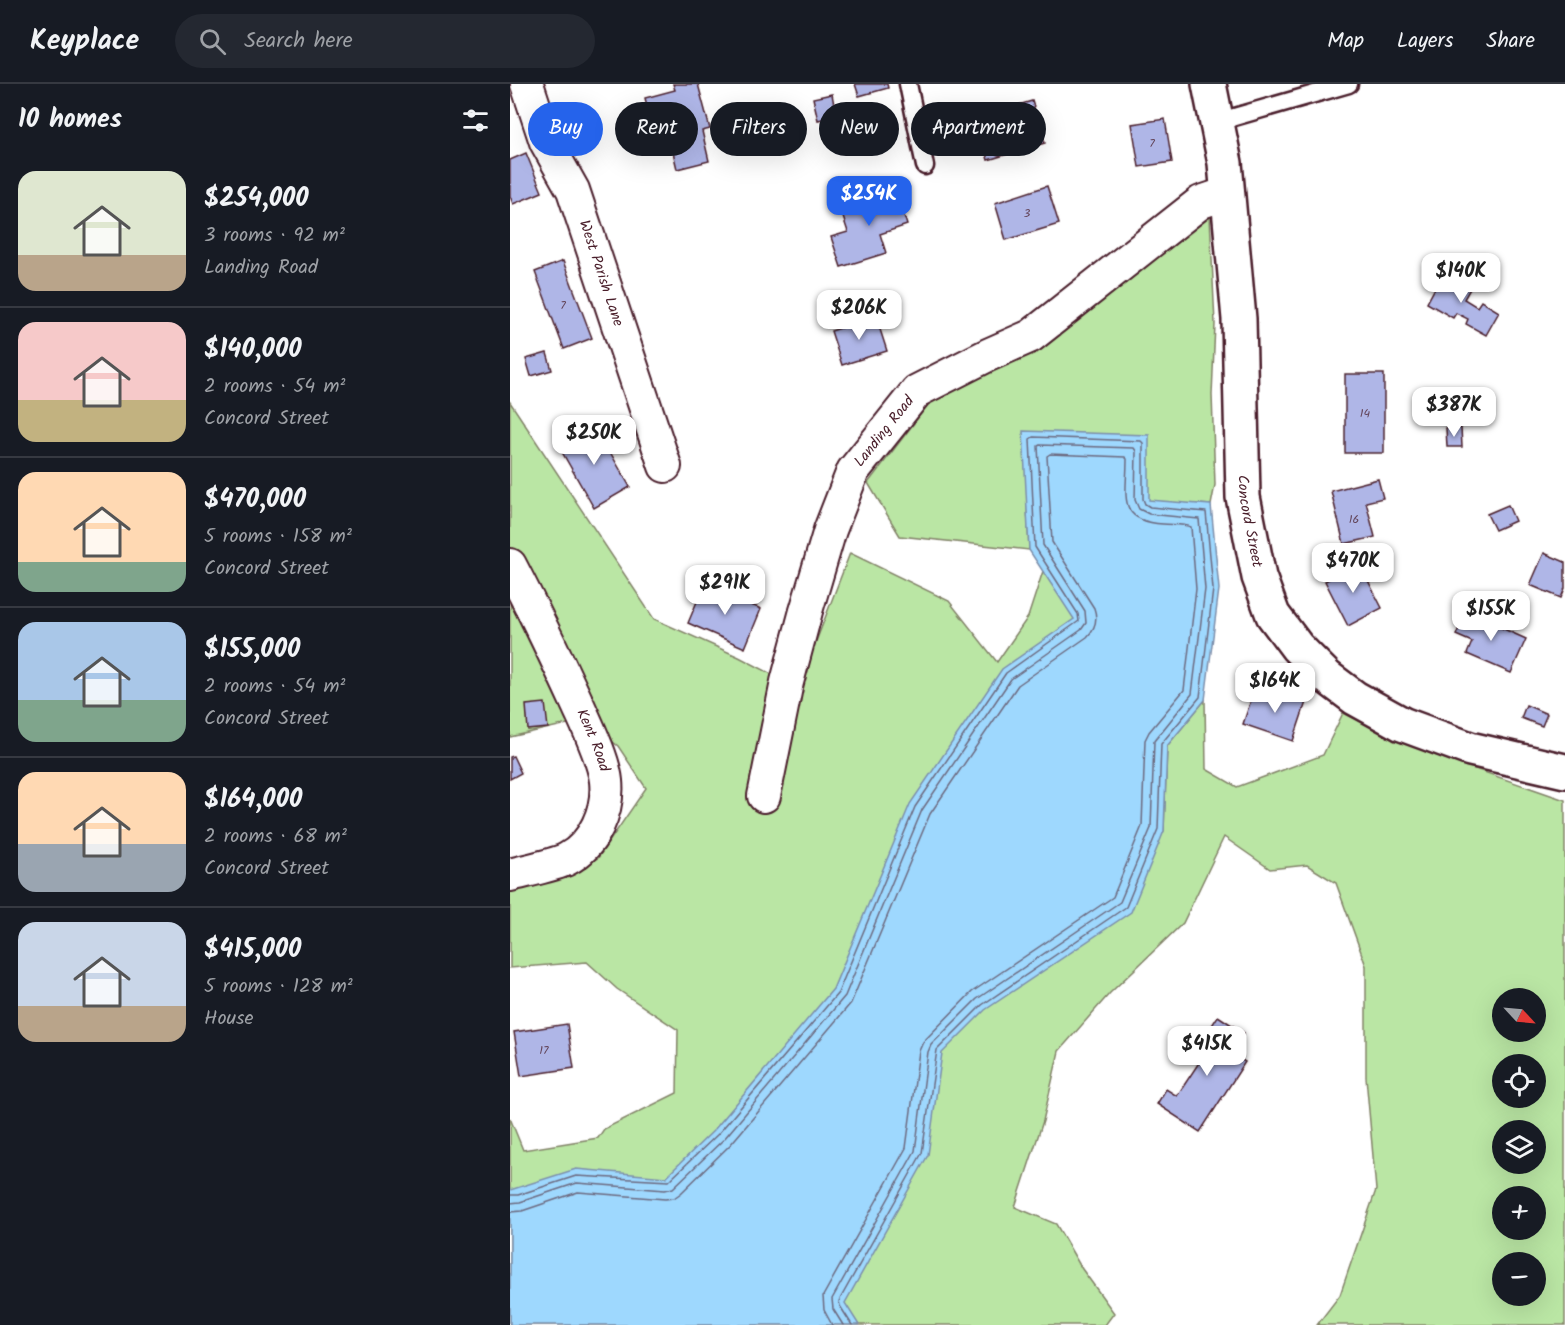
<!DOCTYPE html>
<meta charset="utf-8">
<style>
body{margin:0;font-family:Kalam,sans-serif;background:#242831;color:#f1f3f6;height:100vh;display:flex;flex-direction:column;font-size:22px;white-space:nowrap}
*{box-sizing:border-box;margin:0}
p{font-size:20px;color:#9ea1a6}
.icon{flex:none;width:33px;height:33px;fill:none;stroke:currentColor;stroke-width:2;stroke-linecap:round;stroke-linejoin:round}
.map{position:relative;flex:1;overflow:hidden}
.panel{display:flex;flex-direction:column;background:#171b24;width:510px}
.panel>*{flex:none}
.guide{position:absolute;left:18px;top:18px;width:570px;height:54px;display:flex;gap:12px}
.needle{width:39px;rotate:116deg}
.buttons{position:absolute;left:982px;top:904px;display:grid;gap:12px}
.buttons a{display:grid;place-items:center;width:54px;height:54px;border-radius:50%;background:#171b24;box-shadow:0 6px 24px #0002;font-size:30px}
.price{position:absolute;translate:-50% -51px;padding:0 14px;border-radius:12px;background:#fff;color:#222;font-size:20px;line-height:39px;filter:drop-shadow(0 2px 3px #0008)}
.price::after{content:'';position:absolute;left:50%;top:36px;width:18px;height:14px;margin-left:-9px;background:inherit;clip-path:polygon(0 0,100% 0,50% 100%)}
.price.current{background:#2563eb;color:#fff}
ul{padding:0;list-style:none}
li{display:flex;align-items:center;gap:18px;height:150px;padding:0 18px}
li+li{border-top:2px solid #363941}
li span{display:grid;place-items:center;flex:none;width:168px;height:120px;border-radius:18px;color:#555}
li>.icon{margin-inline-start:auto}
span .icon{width:72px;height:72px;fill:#fffc;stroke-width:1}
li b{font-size:26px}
h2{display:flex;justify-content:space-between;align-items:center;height:72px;padding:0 18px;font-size:26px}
.tag{padding:0 21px;border-radius:27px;background:#171b24;box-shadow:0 6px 24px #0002;font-size:21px;line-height:54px}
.tag.current{background:#2563eb;color:#fff}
header{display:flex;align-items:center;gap:36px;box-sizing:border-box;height:84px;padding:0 30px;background:#171b24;border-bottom:2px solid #363941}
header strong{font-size:28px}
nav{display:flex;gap:33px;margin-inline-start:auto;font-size:21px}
.search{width:420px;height:54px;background:#242831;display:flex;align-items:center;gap:15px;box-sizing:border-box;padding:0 21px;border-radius:33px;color:#9ea1a6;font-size:22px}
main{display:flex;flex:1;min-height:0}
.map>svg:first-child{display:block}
.green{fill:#bae6a4;stroke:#828268;stroke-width:1.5;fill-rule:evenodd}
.water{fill:#9ed8fe;stroke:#7c8eaa;stroke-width:1.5}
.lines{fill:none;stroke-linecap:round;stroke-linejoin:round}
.shore{stroke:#6c697f;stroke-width:1.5}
.building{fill:#afb6e7;stroke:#4a1f2b;stroke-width:1.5}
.lane-casing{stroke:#4a1f2b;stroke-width:21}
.street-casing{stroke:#4a1f2b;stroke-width:36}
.secondary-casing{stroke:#4a1f2b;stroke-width:38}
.lane{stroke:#fff;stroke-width:16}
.street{stroke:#fff;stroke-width:32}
.secondary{stroke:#fff;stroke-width:33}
.labels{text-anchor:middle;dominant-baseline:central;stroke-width:4.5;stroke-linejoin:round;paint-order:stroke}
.number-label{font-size:12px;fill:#63455a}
.street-label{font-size:15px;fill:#4a1f2b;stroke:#fff}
</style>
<header>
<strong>Keyplace</strong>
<div class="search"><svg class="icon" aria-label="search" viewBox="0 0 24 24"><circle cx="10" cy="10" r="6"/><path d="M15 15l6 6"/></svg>Search here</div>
<nav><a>Map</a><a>Layers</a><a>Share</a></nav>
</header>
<main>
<section class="panel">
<h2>10 homes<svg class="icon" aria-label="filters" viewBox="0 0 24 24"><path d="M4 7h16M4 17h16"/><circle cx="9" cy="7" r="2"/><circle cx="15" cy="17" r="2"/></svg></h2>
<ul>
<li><span style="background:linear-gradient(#dfe7d0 70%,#b9a48a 0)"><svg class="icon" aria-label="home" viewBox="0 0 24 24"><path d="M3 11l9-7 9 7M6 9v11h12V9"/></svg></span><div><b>$254,000</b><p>3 rooms · 92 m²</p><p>Landing Road</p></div></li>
<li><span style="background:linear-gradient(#f6c9c9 65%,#c2b280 0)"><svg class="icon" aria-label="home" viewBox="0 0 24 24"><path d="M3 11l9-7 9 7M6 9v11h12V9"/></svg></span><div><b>$140,000</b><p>2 rooms · 54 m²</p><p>Concord Street</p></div></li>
<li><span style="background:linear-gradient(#ffd9b3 75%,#7fa58c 0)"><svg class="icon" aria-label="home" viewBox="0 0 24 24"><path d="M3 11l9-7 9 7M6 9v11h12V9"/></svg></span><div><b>$470,000</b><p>5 rooms · 158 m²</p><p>Concord Street</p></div></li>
<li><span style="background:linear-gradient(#a9c7e8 65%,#7fa58c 0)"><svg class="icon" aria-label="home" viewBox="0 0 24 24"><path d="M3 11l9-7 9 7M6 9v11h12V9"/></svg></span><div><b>$155,000</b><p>2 rooms · 54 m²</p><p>Concord Street</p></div></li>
<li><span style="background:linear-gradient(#ffd9b3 60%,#9aa5b1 0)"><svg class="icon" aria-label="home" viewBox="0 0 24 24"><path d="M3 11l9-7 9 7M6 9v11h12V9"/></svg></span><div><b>$164,000</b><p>2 rooms · 68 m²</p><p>Concord Street</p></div></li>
<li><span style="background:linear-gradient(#c9d6e8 70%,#b9a48a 0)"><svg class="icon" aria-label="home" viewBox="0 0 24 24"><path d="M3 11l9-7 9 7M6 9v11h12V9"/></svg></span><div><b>$415,000</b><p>5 rooms · 128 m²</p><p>House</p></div></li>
</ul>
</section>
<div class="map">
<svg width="1055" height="1241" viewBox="0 0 1055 1241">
<rect width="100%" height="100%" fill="#fff"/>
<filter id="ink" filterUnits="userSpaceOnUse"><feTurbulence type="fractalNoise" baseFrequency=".0167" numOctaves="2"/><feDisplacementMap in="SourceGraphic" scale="12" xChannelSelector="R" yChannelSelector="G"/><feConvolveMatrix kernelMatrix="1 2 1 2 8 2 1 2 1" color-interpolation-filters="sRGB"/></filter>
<g filter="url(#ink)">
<path class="green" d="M700 132 705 240 702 311 705 401 701 421 687 420 458 942 654 747 657 662 695 616 696 685 727 703 813 671 833 629 919 669 1055 716V1241H807L830 1211 866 1106 856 993V882L826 799 797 781 760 785 714 753 673 839 600 909 549 967 533 1037 505 1123 546 1140 572 1185 604 1229 595 1241H0V1034L13 1066 88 1054 94 1045 167 1009 168 946 107 905 77 878 0 884V803L55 787 88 774 136 704 108 662 75 636 0 653V318L144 535 229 573 277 598 287 607 340 469 439 517 487 578 518 533 534 484 517 419 519 466 390 452 358 399 421 317 596 210ZM993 915H1026V948H993ZM993 981H1026V1014H993ZM993 1047H1026V1080H993ZM993 1113H1026V1146H993ZM993 1179H1026V1212H993Z"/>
<polygon class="water" points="513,347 639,351 639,416 701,421 709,505 695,616 657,662 654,747 621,828 475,926 432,969 418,1071 335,1219 349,1241 0,1241 0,1106 66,1085 156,1093 204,1046 323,905 400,720 492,585 564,535 519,466"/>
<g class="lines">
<g class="shore">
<polyline points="0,1111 8,1111 66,1092 159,1097 208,1050 328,909 405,723 496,589 569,537 568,530 525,463 520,355 523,353 631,357 633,359 633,415 635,420 640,423 696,428 703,505 690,613 651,660 648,745 616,823 472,921 427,966 412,1069 329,1217 330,1222 342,1241"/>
<polyline points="0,1119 10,1118 67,1099 155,1106 163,1104 214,1055 335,912 412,726 501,595 571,546 576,539 575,527 533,461 528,362 530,361 624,364 626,367 625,416 629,425 639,430 689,435 695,505 682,610 644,657 641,744 610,818 467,915 421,961 418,968 405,1067 322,1215 323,1225 333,1241"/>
<path d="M0 1128 12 1127 68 1108 155 1115 164 1114 171 1109 220 1061 341 919 420 730 508 601 577 553C585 545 588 535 584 524L542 458 537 372 540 370 615 373 617 375C617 412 606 437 653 440 662 441 673 440 681 443L686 505 674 606 639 648 635 656 632 742 603 813 462 908 413 958 409 967 396 1064 313 1212 314 1226 322 1241"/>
</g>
</g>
<g class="building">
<polygon points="163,0 188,0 200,45 192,47 199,77 167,85 159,51 145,54 135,14 165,6"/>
<polygon points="345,0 377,0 378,4 349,12"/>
<polygon points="322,10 326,32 308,36 303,14"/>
<polygon points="522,17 535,59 478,76 465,34"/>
<polygon points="655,35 662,78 629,83 622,40"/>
<polygon points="16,69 32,108 3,120 0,112 0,76"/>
<polygon points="384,100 397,141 370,150 376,169 331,183 321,153 338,148 332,130 361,121 357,109"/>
<polygon points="537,102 549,140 496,156 485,119"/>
<polygon points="53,177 82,254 54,265 25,188"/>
<polygon points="934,187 961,203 954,215 967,223 971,217 989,228 976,251 956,240 958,235 946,229 943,234 917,219"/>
<polygon points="366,233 377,267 332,281 321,247"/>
<polygon points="37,269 42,286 21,292 16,275"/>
<rect x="835" y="290" width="39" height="79"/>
<polygon points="84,340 120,403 84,424 48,361"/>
<polygon points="936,344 951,344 952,363 937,363"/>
<polygon points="868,395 873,414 856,418 865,453 834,460 821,407"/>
<polygon points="998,421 1005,437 985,446 977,430"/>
<polygon points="1034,469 1055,478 1055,504 1051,514 1020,501"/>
<polygon points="849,479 872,524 838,542 815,497"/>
<polygon points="194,501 251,525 235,564 178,539"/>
<polygon points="956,528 1016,555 1001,589 957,570 962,558 946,551"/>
<polygon points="745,604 780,615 782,610 797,615 783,657 733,640"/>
<polygon points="35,619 38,644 18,646 16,621"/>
<polygon points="1016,621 1037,630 1032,642 1011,634"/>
<polygon points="3,672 11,689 0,695 0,673"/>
<polygon points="708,932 734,949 721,969 735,978 690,1048 647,1020 656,1005 667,1012 698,965 690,960"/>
<polygon points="57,940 64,984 11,992 4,948"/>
</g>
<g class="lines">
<g class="lane-casing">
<g id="lane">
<polyline points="398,0 415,82"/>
<polyline points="707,38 839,0"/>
</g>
</g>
<g class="street-casing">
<g id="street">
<path id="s1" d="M17 0 36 58 63 106 155 382"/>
<path id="s2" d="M0 481C24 527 46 573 68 621 77 641 94 676 96 697 99 726 84 761 57 775 45 781 15 787 0 791"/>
<path id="s3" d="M254 712 277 598 296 527 320 446 343 387 407 307 478 271 521 252 691 118 718 109"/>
</g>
</g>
<g class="secondary-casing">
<g id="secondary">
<path id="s4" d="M699 0 715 79 729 235 733 413 749 493 763 531 787 563 817 593 845 614 892 640 960 665 1055 687"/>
</g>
</g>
<use href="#lane" class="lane"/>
<use href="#street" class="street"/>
<use href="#secondary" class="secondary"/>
</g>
</g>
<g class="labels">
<g class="number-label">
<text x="642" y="59">7</text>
<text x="517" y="129">3</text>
<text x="53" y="221">7</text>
<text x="855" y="329">14</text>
<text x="844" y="435">16</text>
<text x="34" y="966">17</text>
</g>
<g class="street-label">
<text stroke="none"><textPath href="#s1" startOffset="204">West Parish Lane</textPath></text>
<text stroke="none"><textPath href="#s3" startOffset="388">Landing Road</textPath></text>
<text stroke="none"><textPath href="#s4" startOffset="440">Concord Street</textPath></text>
<text stroke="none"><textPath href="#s2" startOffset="194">Kent Road</textPath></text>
</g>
</g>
</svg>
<div class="buttons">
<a><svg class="needle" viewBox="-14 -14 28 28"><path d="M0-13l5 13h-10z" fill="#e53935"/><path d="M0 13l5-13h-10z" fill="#9ea1a6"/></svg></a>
<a><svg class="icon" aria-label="locate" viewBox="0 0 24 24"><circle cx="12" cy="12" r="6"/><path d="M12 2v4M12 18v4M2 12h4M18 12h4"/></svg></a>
<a><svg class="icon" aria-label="layers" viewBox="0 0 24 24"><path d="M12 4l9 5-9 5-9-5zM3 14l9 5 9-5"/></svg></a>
<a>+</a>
<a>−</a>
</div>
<b class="price current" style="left:359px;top:143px">$254K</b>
<b class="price" style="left:951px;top:220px">$140K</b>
<b class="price" style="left:349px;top:257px">$206K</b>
<b class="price" style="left:944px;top:354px">$387K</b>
<b class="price" style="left:84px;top:382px">$250K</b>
<b class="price" style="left:843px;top:510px">$470K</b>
<b class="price" style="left:215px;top:532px">$291K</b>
<b class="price" style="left:981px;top:558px">$155K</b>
<b class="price" style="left:765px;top:630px">$164K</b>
<b class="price" style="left:697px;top:993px">$415K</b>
<div class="guide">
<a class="tag current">Buy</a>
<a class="tag">Rent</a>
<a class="tag">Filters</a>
<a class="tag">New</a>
<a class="tag">Apartment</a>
</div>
</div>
</main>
